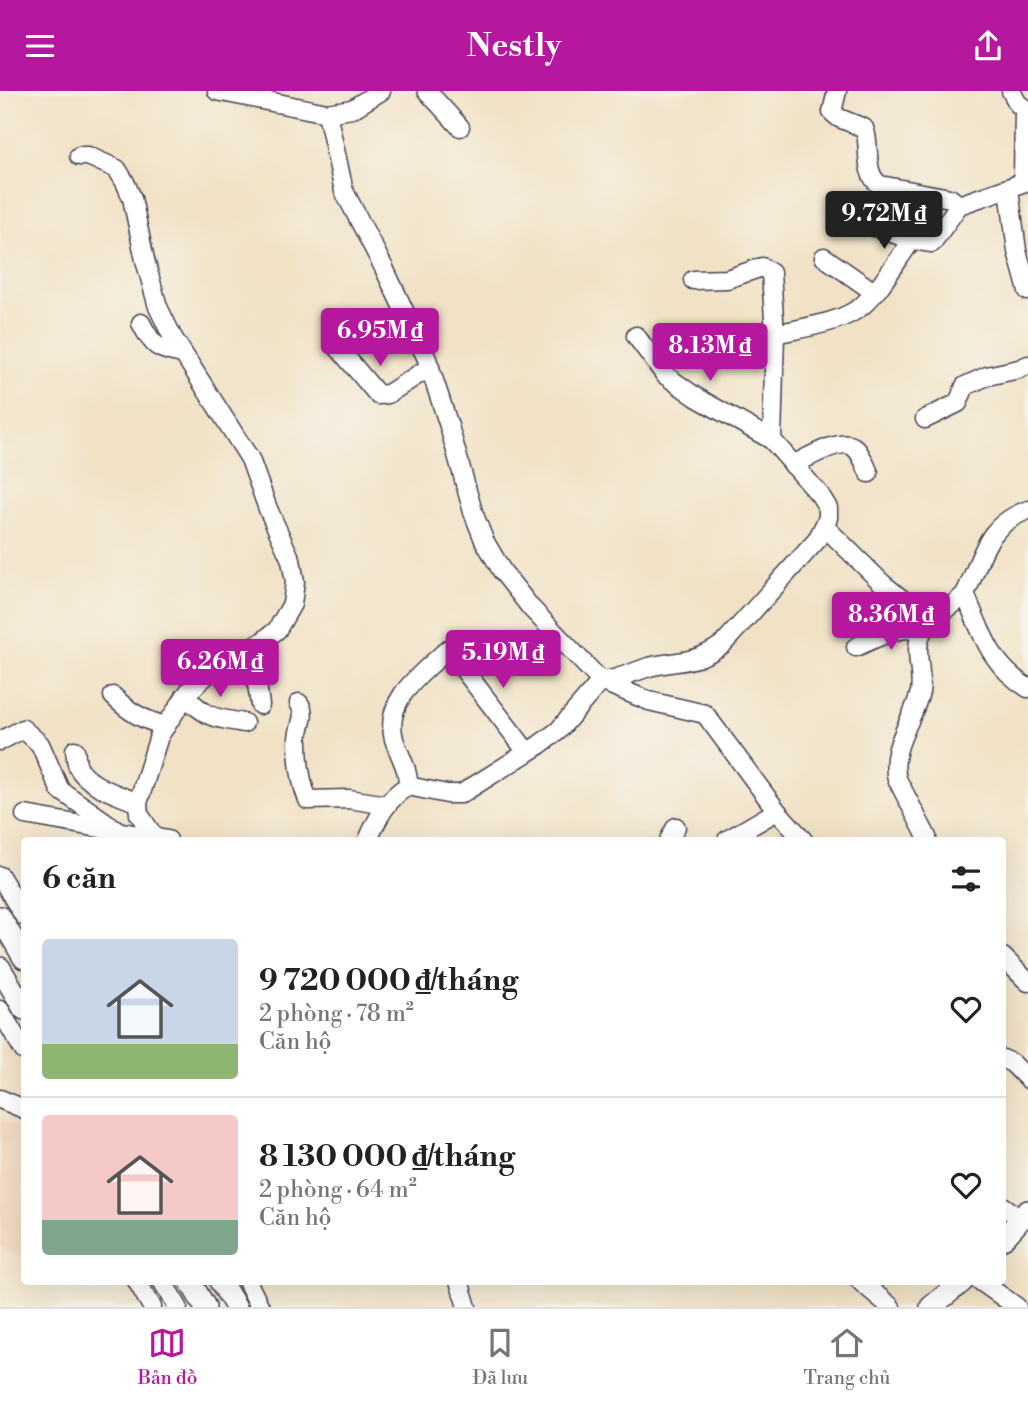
<!DOCTYPE html>
<html lang="vi">
<meta charset="utf-8">
<style>
body{margin:0;font-family:"Libre Bodoni",serif;background:#f2f2f2;color:#222;height:100vh;display:flex;flex-direction:column;font-size:26px;white-space:nowrap}
*{box-sizing:border-box;margin:0}
p{font-size:23px;color:#767676}
.icon{flex:none;width:38px;height:38px;fill:none;stroke:currentColor;stroke-width:2;stroke-linecap:round;stroke-linejoin:round}
.map{position:relative;flex:1;overflow:hidden}
.panel{position:absolute;left:21px;top:746px;width:985px;height:448px;display:flex;flex-direction:column;background:#fff;border-radius:7px;box-shadow:0 7px 28px #0002}
.panel>*{flex:none}
.price{position:absolute;translate:-50% -60px;padding:0 16px;border-radius:7px;background:#b5179e;color:#fff;font-size:23px;line-height:46px;filter:drop-shadow(0 2px 4px #0008)}
.price::after{content:'';position:absolute;left:50%;top:42px;width:21px;height:16px;margin-left:-10px;background:inherit;clip-path:polygon(0 0,100% 0,50% 100%)}
.price.active{background:#222;color:#fff}
ul{padding:0;list-style:none}
li{display:flex;align-items:center;gap:21px;height:175px;padding:0 21px}
li+li{border-top:2px solid #e0e0e0}
li span{display:grid;place-items:center;flex:none;width:196px;height:140px;border-radius:7px;color:#555}
li>.icon{margin-inline-start:auto}
span .icon{width:84px;height:84px;fill:#fffc;stroke-width:1}
li b{font-size:30px}
h2{display:flex;justify-content:space-between;align-items:center;height:84px;padding:0 21px;font-size:30px}
header{display:flex;justify-content:space-between;align-items:center;height:91px;padding:0 21px;background:#b5179e;color:#fff;font-size:32px;font-weight:700}
.tab-bar{display:flex;justify-content:space-around;align-items:center;height:98px;border-top:2px solid #e0e0e0;background:#fff;font-size:19px;color:#767676}
.tab-bar a{display:grid;justify-items:center;gap:4px}
.tab-bar .active{color:#b5179e}
.map>svg:first-child{display:block}
.built{fill:#f0d5bc}
.lines{fill:none;stroke-linecap:round;stroke-linejoin:round}
.minor-casing{stroke:#413f50;stroke-width:21}
.major-casing{stroke:#413f50;stroke-width:24}
.minor{stroke:#fff;stroke-width:18}
.major{stroke:#fff;stroke-width:21}
</style>
<header><svg class="icon" aria-label="menu" viewBox="0 0 24 24"><path d="M4 6h16M4 12h16M4 18h16"/></svg>Nestly<svg class="icon" aria-label="share" viewBox="0 0 24 24"><path d="M12 15V3M7 8l5-5 5 5M5 13v7h14v-7"/></svg></header>
<div class="map">
<svg width="1028" height="1216" viewBox="0 0 1028 1216">
<rect width="100%" height="100%" fill="#f7f3e8"/>
<filter id="ink" filterUnits="userSpaceOnUse"><feTurbulence type="fractalNoise" baseFrequency=".0143" numOctaves="2"/><feDisplacementMap in="SourceGraphic" scale="14" xChannelSelector="R" yChannelSelector="G"/><feConvolveMatrix kernelMatrix="1 2 1 2 8 2 1 2 1" color-interpolation-filters="sRGB"/></filter>
<filter id="wash" filterUnits="userSpaceOnUse"><feTurbulence type="fractalNoise" baseFrequency=".00686" numOctaves="4" result="noise"/><feDisplacementMap in="SourceGraphic" scale="28" xChannelSelector="R" yChannelSelector="G"/><feGaussianBlur stdDeviation="1.57" result="paint"/><feColorMatrix in="noise" values="0 0 0 0 0 0 0 0 0 0 0 0 0 0 0 0 0 1.4 0 .05"/><feComposite in="paint" operator="in"/></filter>
<g filter="url(#wash)">
<rect width="100%" height="100%" fill="#f1e2c6"/>
<polygon class="built" points="0,1028 24,1040 24,1154 19,1166 0,1156"/>
</g>
<g filter="url(#ink)">
<g class="lines">
<g class="minor-casing">
<g id="minor">
<polyline points="217,0 327,22 352,18 381,0"/>
<polyline points="427,0 460,36"/>
<path d="M837 0 832 21 839 27 864 37C872 54 862 82 880 94L950 107 959 114"/>
<polyline points="1011,0 1018,13 1024,17 1023,90"/>
<polyline points="327,22 344,100 384,177 427,268 449,335 473,421 484,449 502,480 531,517 601,590 649,610 705,623 777,720 803,749"/>
<polyline points="79,65 88,65 117,78 125,91 132,107 145,169 158,216 172,245 250,368 268,418 291,469 295,491 292,513 277,539 259,553 231,562 189,600 159,645 138,712 139,723 155,747"/>
<polyline points="1009,98 1017,160 1028,200"/>
<polyline points="869,134 912,149"/>
<polyline points="824,166 874,201"/>
<polyline points="693,189 727,188 762,176 771,182 775,243"/>
<path d="M141 232C153 256 157 258 183 263"/>
<polyline points="636,245 665,284 696,306 772,349"/>
<polyline points="335,253 378,304 388,303 430,276"/>
<polyline points="925,328 958,312 965,295 987,285 1019,278 1028,274"/>
<path d="M793 374C807 367 843 345 855 357 862 363 865 374 869 382"/>
<path d="M1028 419C984 435 983 466 965 503 982 542 990 574 1028 597"/>
<polyline points="825,436 883,493 930,531"/>
<path d="M856 556C878 546 899 535 923 538"/>
<polyline points="247,557 255,579 260,614"/>
<path d="M113 605C129 621 143 629 166 635"/>
<path d="M185 605C207 627 214 627 244 632"/>
<path d="M299 612C308 625 298 635 298 649 298 670 300 690 308 709L349 708 387 714"/>
<polyline points="0,650 23,638 40,653 60,699 117,739"/>
<path d="M75 659C76 664 76 671 78 676 87 695 120 704 138 712"/>
<path d="M408 695C409 678 399 664 394 648 383 608 423 582 448 558L527 661"/>
<polyline points="25,724 168,749"/>
<path d="M368 749C377 728 388 706 408 695L447 703H461L539 654 558 640 601 590C619 589 632 581 649 576 681 568 694 574 723 553L817 449 828 427V417L820 404 772 349 775 243C801 237 843 232 863 214 882 197 896 170 912 149L932 152 959 114 1028 90"/>
<polyline points="669,749 676,736"/>
<polyline points="727,749 777,720"/>
<path d="M926 749 927 746 897 688C889 657 913 630 920 601 924 581 911 557 924 538 933 524 953 516 965 503"/>
<polyline points="0,785 24,825"/>
<polyline points="1003,866 1028,891"/>
<polyline points="0,919 24,960"/>
<polyline points="1003,968 1012,972 1028,988"/>
<polyline points="0,1008 24,1018"/>
<polyline points="1003,1115 1021,1128"/>
<polyline points="137,1190 152,1216"/>
<polyline points="162,1190 178,1216"/>
<polyline points="247,1190 260,1216"/>
<polyline points="459,1190 467,1216"/>
<polyline points="860,1190 891,1216"/>
<polyline points="980,1190 1017,1216"/>
</g>
</g>
<g class="major-casing">
<g id="major">
<polyline points="0,826 24,867"/>
<polyline points="0,877 24,918"/>
<polyline points="1003,1148 1028,1120"/>
<polyline points="190,1190 205,1216"/>
<polyline points="220,1190 236,1216"/>
<polyline points="931,1216 963,1190"/>
</g>
</g>
<use href="#minor" class="minor"/>
<use href="#major" class="major"/>
</g>
</g>
</svg>
<b class="price active" style="left:884px;top:160px">9.72M ₫</b>
<b class="price" style="left:380px;top:277px">6.95M ₫</b>
<b class="price" style="left:710px;top:292px">8.13M ₫</b>
<b class="price" style="left:891px;top:561px">8.36M ₫</b>
<b class="price" style="left:503px;top:599px">5.19M ₫</b>
<b class="price" style="left:220px;top:608px">6.26M ₫</b>
<section class="panel">
<h2>6 căn<svg class="icon" aria-label="filters" viewBox="0 0 24 24"><path d="M4 7h16M4 17h16"/><circle cx="9" cy="7" r="2"/><circle cx="15" cy="17" r="2"/></svg></h2>
<ul>
<li><span style="background:linear-gradient(#c9d6e8 75%,#8fb573 0)"><svg class="icon" aria-label="home" viewBox="0 0 24 24"><path d="M3 11l9-7 9 7M6 9v11h12V9"/></svg></span><div><b>9 720 000 ₫/tháng</b><p>2 phòng · 78 m²</p><p>Căn hộ</p></div><svg class="icon" aria-label="heart" viewBox="0 0 24 24"><path d="M12 20l-8-8c-3-5 5-10 8-4 3-6 11-1 8 4z"/></svg></li>
<li><span style="background:linear-gradient(#f6c9c9 75%,#7fa58c 0)"><svg class="icon" aria-label="home" viewBox="0 0 24 24"><path d="M3 11l9-7 9 7M6 9v11h12V9"/></svg></span><div><b>8 130 000 ₫/tháng</b><p>2 phòng · 64 m²</p><p>Căn hộ</p></div><svg class="icon" aria-label="heart" viewBox="0 0 24 24"><path d="M12 20l-8-8c-3-5 5-10 8-4 3-6 11-1 8 4z"/></svg></li>
</ul>
</section>
</div>
<nav class="tab-bar">
<a class="active"><svg class="icon" aria-label="map" viewBox="0 0 24 24"><path d="M3 6l6-2 6 2 6-2v14l-6 2-6-2-6 2zM9 4v14M15 6v14"/></svg>Bản đồ</a>
<a><svg class="icon" aria-label="saved" viewBox="0 0 24 24"><path d="M7 4h10v16l-5-4-5 4z"/></svg>Đã lưu</a>
<a><svg class="icon" aria-label="home" viewBox="0 0 24 24"><path d="M3 11l9-7 9 7M6 9v11h12V9"/></svg>Trang chủ</a>
</nav>
